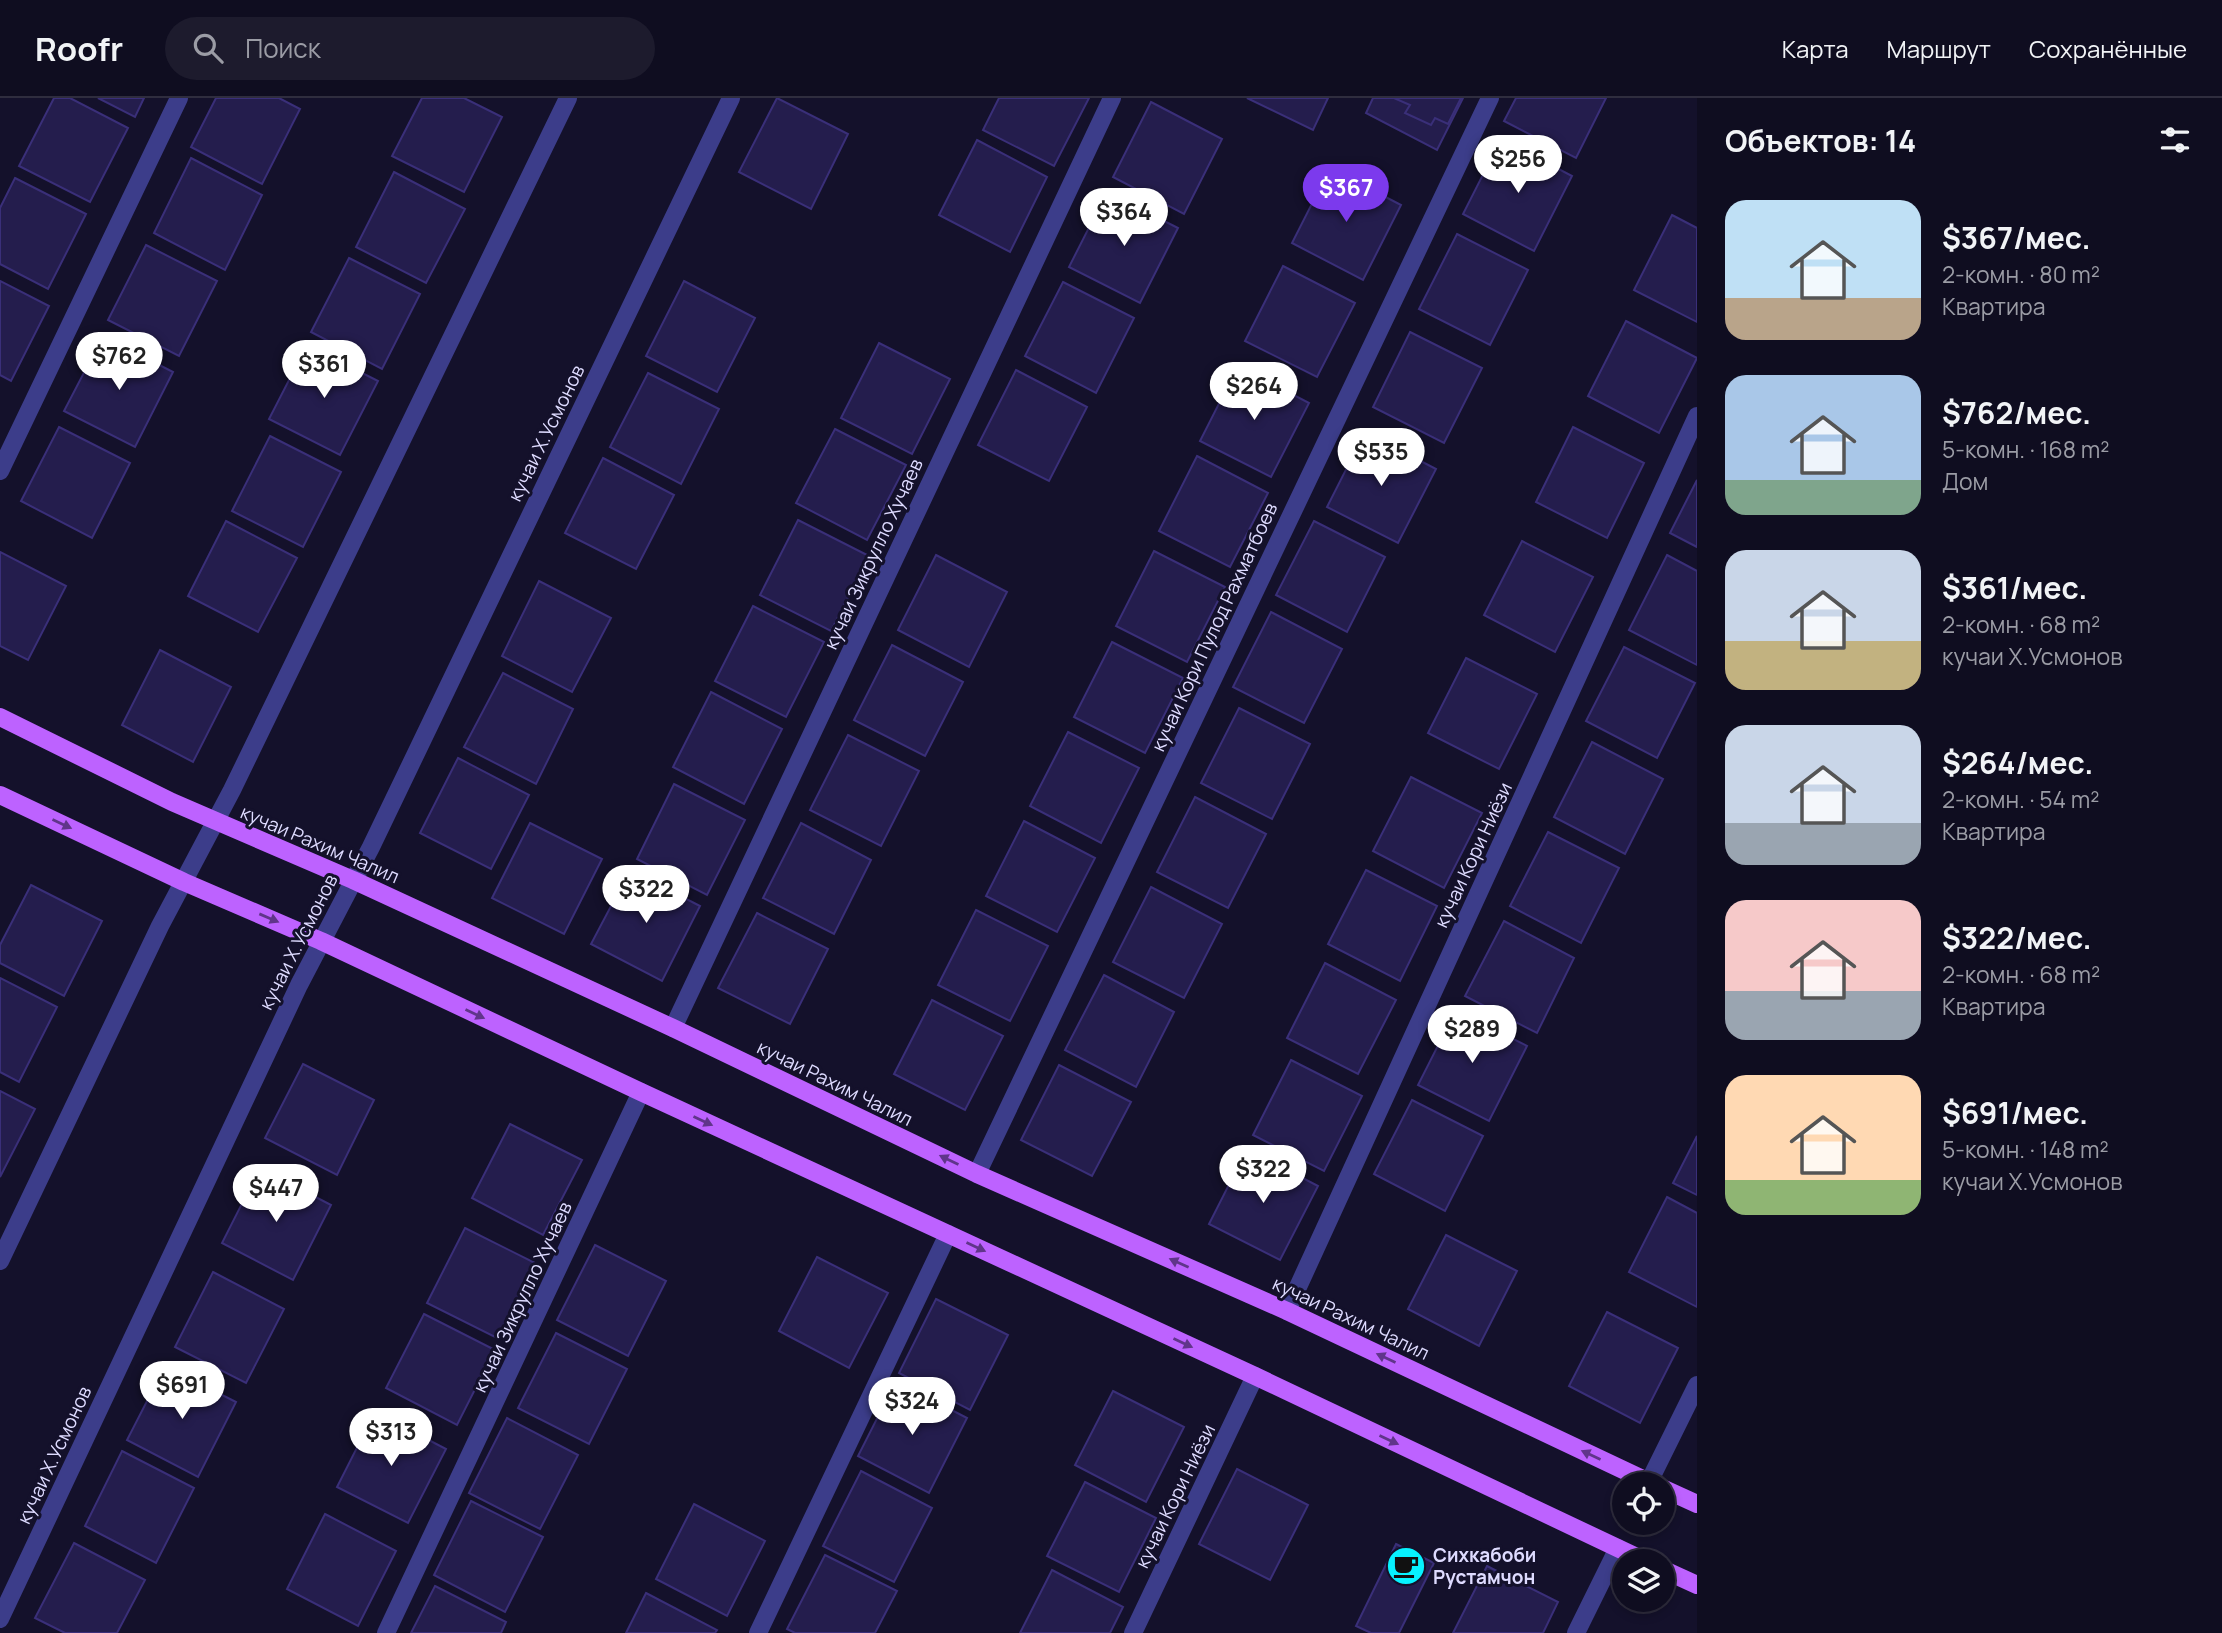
<!DOCTYPE html>
<html lang="ru">
<meta charset="utf-8">
<style>
body{margin:0;font-family:Manrope,sans-serif;background:#1d1b2d;color:#f1f3f6;height:100vh;display:flex;flex-direction:column;font-size:26px;white-space:nowrap}
*{box-sizing:border-box;margin:0}
p{font-size:23px;color:#9b9ca5}
.icon{flex:none;width:38px;height:38px;fill:none;stroke:currentColor;stroke-width:2;stroke-linecap:round;stroke-linejoin:round}
.map{position:relative;flex:1;overflow:hidden}
.panel{display:flex;flex-direction:column;background:#0f0d20;width:525px}
.panel>*{flex:none}
.fabs{position:absolute;left:1612px;top:1374px;display:grid;gap:14px}
.fabs a{display:grid;place-items:center;width:63px;height:63px;border-radius:50%;background:#0f0d20;box-shadow:0 4px 10px #0003,0 0 0 2px #2f2d3e;font-size:35px}
.price{position:absolute;translate:-50% -60px;padding:0 16px;border-radius:24px;background:#fff;color:#222;font-size:23px;line-height:46px;filter:drop-shadow(0 2px 4px #0008)}
.price::after{content:'';position:absolute;left:50%;top:42px;width:21px;height:16px;margin-left:-10px;background:inherit;clip-path:polygon(0 0,100% 0,50% 100%)}
.price.active{background:#7c3aed;color:#fff}
ul{padding:0;list-style:none}
li{display:flex;align-items:center;gap:21px;height:175px;padding:0 28px}
li span{display:grid;place-items:center;flex:none;width:196px;height:140px;border-radius:21px;color:#555}
li>.icon{margin-inline-start:auto}
span .icon{width:84px;height:84px;fill:#fffc;stroke-width:1}
li b{font-size:30px}
h2{display:flex;justify-content:space-between;align-items:center;height:84px;padding:0 28px;font-size:30px}
header{display:flex;align-items:center;gap:42px;box-sizing:border-box;height:98px;padding:0 35px;background:#0f0d20;border-bottom:2px solid #2f2d3e}
header strong{font-size:33px}
nav{display:flex;gap:38px;margin-inline-start:auto;font-size:24px}
.search{width:490px;height:63px;background:#1d1b2d;display:flex;align-items:center;gap:18px;box-sizing:border-box;padding:0 24px;border-radius:38px;color:#9b9ca5;font-size:26px}
main{display:flex;flex:1;min-height:0}
.map>svg:first-child{display:block}
.building{fill:#241d4d;stroke:#3a2f79;stroke-width:2}
.lines{fill:none;stroke-linecap:round;stroke-linejoin:round}
.minor{stroke:#3c3d8a;stroke-width:18}
.major{stroke:#bd62ff;stroke-width:18}
.oneway{fill:#60358a}
.labels{text-anchor:middle;dominant-baseline:central;stroke-width:6;stroke-linejoin:round;paint-order:stroke}
.street-label{font-size:19px;fill:#dedbff;stroke:#14112b}
.poi-label{font-size:19px;font-weight:bold;fill:#dedbff;stroke:#14112b;text-anchor:start}
</style>
<header>
<strong>Roofr</strong>
<div class="search"><svg class="icon" aria-label="search" viewBox="0 0 24 24"><circle cx="10" cy="10" r="6"/><path d="M15 15l6 6"/></svg>Поиск</div>
<nav><a>Карта</a><a>Маршрут</a><a>Сохранённые</a></nav>
</header>
<main>
<div class="map">
<svg width="1697" height="1535" viewBox="0 0 1697 1535">
<rect width="100%" height="100%" fill="#14112b"/>
<g class="building">
<polygon points="54,0 70,0 128,30 90,104 19,68"/>
<polygon points="98,0 144,0 135,19"/>
<polygon points="216,0 279,0 300,11 262,86 191,49"/>
<polygon points="422,0 464,0 502,19 464,94 392,58"/>
<polygon points="777,0 848,36 811,111 739,74"/>
<polygon points="999,0 1089,0 1054,68 983,32"/>
<polygon points="1247,0 1328,0 1313,32"/>
<polygon points="1373,0 1463,0 1437,52 1366,15"/>
<polygon points="1394,0 1461,0 1448,26 1435,20 1431,27 1405,15 1410,7"/>
<polygon points="1516,0 1606,0 1576,60 1504,23"/>
<polygon points="1151,4 1222,41 1184,116 1113,79"/>
<polygon points="1501,41 1572,78 1534,153 1463,116"/>
<polygon points="977,42 1047,79 1010,154 939,117"/>
<polygon points="191,60 262,97 225,172 154,135"/>
<polygon points="1330,70 1401,107 1363,182 1292,145"/>
<polygon points="394,74 465,111 426,185 356,149"/>
<polygon points="15,80 86,116 48,191 0,166 0,110"/>
<polygon points="1107,94 1178,130 1140,205 1069,169"/>
<polygon points="1672,117 1697,130 1697,224 1634,192"/>
<polygon points="1457,136 1528,172 1490,247 1419,211"/>
<polygon points="146,147 217,183 179,258 108,222"/>
<polygon points="349,160 420,196 382,271 311,234"/>
<polygon points="1283,168 1355,205 1317,279 1245,243"/>
<polygon points="0,183 49,208 11,283 0,277"/>
<polygon points="684,183 755,220 717,294 646,258"/>
<polygon points="1063,184 1134,220 1096,295 1025,258"/>
<polygon points="1626,223 1697,260 1659,335 1588,298"/>
<polygon points="1410,234 1482,270 1444,345 1373,309"/>
<polygon points="103,238 173,274 135,349 64,313"/>
<polygon points="879,245 950,281 912,356 841,320"/>
<polygon points="307,247 378,283 340,357 269,321"/>
<polygon points="1238,268 1309,305 1271,379 1200,343"/>
<polygon points="1016,272 1087,309 1049,383 978,347"/>
<polygon points="648,275 719,311 681,386 610,349"/>
<polygon points="59,329 130,365 92,440 21,403"/>
<polygon points="1573,329 1644,365 1607,440 1536,404"/>
<polygon points="835,331 906,367 867,442 796,405"/>
<polygon points="1365,334 1436,371 1398,445 1327,409"/>
<polygon points="270,338 341,374 303,449 232,413"/>
<polygon points="1197,358 1268,395 1230,469 1159,433"/>
<polygon points="603,360 674,397 636,471 565,435"/>
<polygon points="1697,382 1697,449 1670,435"/>
<polygon points="798,422 869,458 831,533 760,497"/>
<polygon points="226,423 297,460 258,534 188,498"/>
<polygon points="1314,423 1385,459 1347,534 1276,497"/>
<polygon points="1522,443 1593,479 1555,554 1484,517"/>
<polygon points="1154,453 1225,489 1187,564 1116,528"/>
<polygon points="0,454 66,488 28,562 0,548"/>
<polygon points="936,457 1007,494 969,569 898,532"/>
<polygon points="1667,457 1697,473 1697,567 1629,532"/>
<polygon points="539,483 611,520 572,594 502,558"/>
<polygon points="753,508 824,544 786,619 715,583"/>
<polygon points="1271,514 1342,551 1304,625 1233,589"/>
<polygon points="1112,544 1183,580 1145,655 1074,619"/>
<polygon points="892,547 963,584 925,658 854,622"/>
<polygon points="1624,549 1695,585 1657,660 1586,623"/>
<polygon points="160,552 231,589 193,664 122,627"/>
<polygon points="1466,560 1537,596 1499,671 1428,635"/>
<polygon points="503,575 573,611 536,686 464,649"/>
<polygon points="711,594 782,631 744,706 673,669"/>
<polygon points="1239,610 1310,646 1272,721 1201,685"/>
<polygon points="1068,634 1139,670 1101,745 1030,708"/>
<polygon points="848,637 919,673 881,748 810,712"/>
<polygon points="1592,644 1663,681 1625,756 1554,719"/>
<polygon points="458,660 529,697 491,771 420,735"/>
<polygon points="1411,679 1482,715 1444,790 1373,753"/>
<polygon points="674,686 745,722 707,797 637,761"/>
<polygon points="1195,699 1266,736 1228,810 1157,774"/>
<polygon points="1024,723 1095,760 1057,834 986,798"/>
<polygon points="530,725 602,761 564,836 492,800"/>
<polygon points="801,725 871,762 834,836 763,800"/>
<polygon points="1548,734 1619,770 1581,845 1510,808"/>
<polygon points="630,772 700,808 662,883 591,846"/>
<polygon points="1366,772 1437,808 1400,883 1328,846"/>
<polygon points="31,787 102,823 64,898 0,865 0,847"/>
<polygon points="1151,789 1222,826 1184,900 1113,864"/>
<polygon points="976,812 1048,848 1010,923 938,887"/>
<polygon points="757,815 828,851 790,926 718,890"/>
<polygon points="1504,823 1574,860 1537,935 1465,898"/>
<polygon points="1325,865 1396,902 1358,976 1287,940"/>
<polygon points="1104,877 1174,914 1136,989 1065,952"/>
<polygon points="0,880 57,909 19,984 0,974"/>
<polygon points="932,902 1003,938 965,1012 894,976"/>
<polygon points="1456,912 1527,948 1489,1023 1418,987"/>
<polygon points="1291,962 1362,998 1324,1073 1253,1037"/>
<polygon points="303,966 374,1002 337,1077 265,1040"/>
<polygon points="1059,967 1131,1004 1092,1078 1021,1042"/>
<polygon points="0,993 35,1011 0,1079"/>
<polygon points="1412,1002 1483,1038 1445,1113 1374,1076"/>
<polygon points="510,1026 582,1062 543,1137 472,1100"/>
<polygon points="1697,1038 1697,1097 1673,1085"/>
<polygon points="1247,1051 1318,1088 1280,1162 1209,1126"/>
<polygon points="260,1070 331,1107 293,1182 222,1145"/>
<polygon points="1667,1099 1697,1115 1697,1209 1629,1174"/>
<polygon points="465,1130 537,1166 499,1241 427,1205"/>
<polygon points="1446,1137 1517,1173 1479,1248 1408,1211"/>
<polygon points="595,1147 666,1183 628,1258 557,1222"/>
<polygon points="817,1159 888,1195 849,1270 779,1233"/>
<polygon points="213,1174 284,1211 246,1285 175,1249"/>
<polygon points="936,1201 1008,1237 970,1312 899,1275"/>
<polygon points="1607,1214 1678,1250 1640,1325 1569,1288"/>
<polygon points="424,1216 495,1252 457,1327 386,1290"/>
<polygon points="556,1235 627,1271 589,1346 518,1310"/>
<polygon points="165,1268 236,1304 198,1379 127,1342"/>
<polygon points="896,1283 967,1320 929,1395 858,1358"/>
<polygon points="1113,1293 1184,1329 1146,1404 1075,1367"/>
<polygon points="375,1314 446,1351 408,1425 337,1389"/>
<polygon points="507,1320 578,1357 540,1431 469,1395"/>
<polygon points="122,1353 194,1390 156,1465 85,1428"/>
<polygon points="1237,1371 1308,1407 1270,1482 1199,1446"/>
<polygon points="861,1373 932,1410 894,1484 823,1448"/>
<polygon points="1085,1384 1156,1420 1119,1494 1047,1458"/>
<polygon points="471,1403 543,1439 505,1514 434,1477"/>
<polygon points="694,1406 765,1443 727,1518 656,1481"/>
<polygon points="325,1416 396,1453 358,1528 287,1491"/>
<polygon points="74,1445 145,1482 117,1535 65,1535 35,1520"/>
<polygon points="1396,1446 1434,1465 1399,1535 1371,1535 1356,1528"/>
<polygon points="825,1457 897,1493 875,1535 795,1535 787,1531"/>
<polygon points="1487,1468 1558,1504 1543,1535 1453,1535"/>
<polygon points="1052,1472 1123,1509 1110,1535 1020,1535"/>
<polygon points="435,1488 506,1524 501,1535 411,1535"/>
<polygon points="646,1495 717,1532 715,1535 626,1535"/>
</g>
<g class="lines">
<g class="minor">
<polyline points="0,373 179,0"/>
<polyline points="673,930 1112,0"/>
<polyline points="977,1076 1490,0"/>
<polyline points="0,1163 160,828 232,692 568,0"/>
<polyline points="1287,1213 1697,318"/>
<polyline points="1649,1384 1697,1287"/>
<polyline points="0,1521 299,887 371,749 731,0"/>
<polyline points="386,1535 641,994"/>
<polyline points="758,1535 948,1136"/>
<polyline points="1133,1535 1255,1278"/>
<polyline points="1576,1535 1618,1450"/>
</g>
<g class="major">
<polyline points="0,619 172,704 353,782 673,930 977,1076 1287,1213 1653,1386"/>
<polyline points="0,697 184,784 321,843 641,994 1255,1278 1645,1463"/>
<polyline points="1662,1390 1697,1406"/>
<polyline points="1662,1471 1697,1487"/>
</g>
</g>
<defs><path id="oneway-solid" d="M-6-.8H1V-3.2L6.5 0L1 3.2V.8H-6Z" transform="scale(1.75)"/></defs>
<g class="oneway">
<use href="#oneway-solid" transform="translate(62 726) rotate(25)"/>
<use href="#oneway-solid" transform="translate(269 820) rotate(23)"/>
<use href="#oneway-solid" transform="translate(475 916) rotate(25)"/>
<use href="#oneway-solid" transform="translate(703 1023) rotate(25)"/>
<use href="#oneway-solid" transform="translate(949 1062) rotate(-154)"/>
<use href="#oneway-solid" transform="translate(976 1149) rotate(25)"/>
<use href="#oneway-solid" transform="translate(1179 1165) rotate(-156)"/>
<use href="#oneway-solid" transform="translate(1183 1245) rotate(25)"/>
<use href="#oneway-solid" transform="translate(1386 1260) rotate(-155)"/>
<use href="#oneway-solid" transform="translate(1389 1342) rotate(25)"/>
<use href="#oneway-solid" transform="translate(1591 1357) rotate(-155)"/>
</g>
<defs>
<g id="cafe-disc" transform="scale(2.0125)"><circle r="9.5" fill="#07f2ff" stroke="#14112b"/><path d="M-5.5-4.5H6V0H3Q3 3.5 0 3.5H-2.5Q-5.5 3.5-5.5 0ZM3-3.2v2h1.7v-2ZM-6 4.5H4V6H-6Z" fill="#111"/></g>
</defs>
<g fill-rule="evenodd">
<use href="#cafe-disc" x="1406" y="1468"/>
</g>
<g class="labels">
<g class="street-label">
<text transform="translate(546 335) rotate(-64)">кучаи Х.Усмонов</text>
<text transform="translate(873 456) rotate(-65)">кучаи Зикрулло Хучаев</text>
<text transform="translate(1214 529) rotate(-65)">кучаи Кори Пулод Рахматбоев</text>
<text transform="translate(320 746) rotate(23)">кучаи Рахим Чалил</text>
<text transform="translate(1473 757) rotate(-65)">кучаи Кори Ниёзи</text>
<text transform="translate(298 844) rotate(-63)">кучаи Х.Усмонов</text>
<text transform="translate(835 985) rotate(26)">кучаи Рахим Чалил</text>
<text transform="translate(522 1199) rotate(-65)">кучаи Зикрулло Хучаев</text>
<text transform="translate(1351 1220) rotate(25)">кучаи Рахим Чалил</text>
<text transform="translate(54 1357) rotate(-65)">кучаи Х.Усмонов</text>
<text transform="translate(1175 1398) rotate(-64)">кучаи Кори Ниёзи</text>
</g>
<g class="poi-label">
<text x="1433" y="1457">Сихкабоби<tspan x="1433" dy="22">Рустамчон</tspan></text>
</g>
</g>
</svg>
<div class="fabs">
<a><svg class="icon" aria-label="locate" viewBox="0 0 24 24"><circle cx="12" cy="12" r="6"/><path d="M12 2v4M12 18v4M2 12h4M18 12h4"/></svg></a>
<a><svg class="icon" aria-label="layers" viewBox="0 0 24 24"><path d="M12 4l9 5-9 5-9-5zM3 14l9 5 9-5"/></svg></a>
</div>
<b class="price" style="left:1518px;top:97px">$256</b>
<b class="price active" style="left:1346px;top:126px">$367</b>
<b class="price" style="left:1124px;top:150px">$364</b>
<b class="price" style="left:119px;top:294px">$762</b>
<b class="price" style="left:324px;top:302px">$361</b>
<b class="price" style="left:1254px;top:324px">$264</b>
<b class="price" style="left:1381px;top:390px">$535</b>
<b class="price" style="left:646px;top:827px">$322</b>
<b class="price" style="left:1472px;top:967px">$289</b>
<b class="price" style="left:1263px;top:1107px">$322</b>
<b class="price" style="left:276px;top:1126px">$447</b>
<b class="price" style="left:182px;top:1323px">$691</b>
<b class="price" style="left:912px;top:1339px">$324</b>
<b class="price" style="left:391px;top:1370px">$313</b>
</div>
<section class="panel">
<h2>Объектов: 14<svg class="icon" aria-label="filters" viewBox="0 0 24 24"><path d="M4 7h16M4 17h16"/><circle cx="9" cy="7" r="2"/><circle cx="15" cy="17" r="2"/></svg></h2>
<ul>
<li><span style="background:linear-gradient(#bfe0f5 70%,#b9a48a 0)"><svg class="icon" aria-label="home" viewBox="0 0 24 24"><path d="M3 11l9-7 9 7M6 9v11h12V9"/></svg></span><div><b>$367/мес.</b><p>2-комн. · 80 m²</p><p>Квартира</p></div></li>
<li><span style="background:linear-gradient(#a9c7e8 75%,#7fa58c 0)"><svg class="icon" aria-label="home" viewBox="0 0 24 24"><path d="M3 11l9-7 9 7M6 9v11h12V9"/></svg></span><div><b>$762/мес.</b><p>5-комн. · 168 m²</p><p>Дом</p></div></li>
<li><span style="background:linear-gradient(#c9d6e8 65%,#c2b280 0)"><svg class="icon" aria-label="home" viewBox="0 0 24 24"><path d="M3 11l9-7 9 7M6 9v11h12V9"/></svg></span><div><b>$361/мес.</b><p>2-комн. · 68 m²</p><p>кучаи Х.Усмонов</p></div></li>
<li><span style="background:linear-gradient(#c9d6e8 70%,#9aa5b1 0)"><svg class="icon" aria-label="home" viewBox="0 0 24 24"><path d="M3 11l9-7 9 7M6 9v11h12V9"/></svg></span><div><b>$264/мес.</b><p>2-комн. · 54 m²</p><p>Квартира</p></div></li>
<li><span style="background:linear-gradient(#f6c9c9 65%,#9aa5b1 0)"><svg class="icon" aria-label="home" viewBox="0 0 24 24"><path d="M3 11l9-7 9 7M6 9v11h12V9"/></svg></span><div><b>$322/мес.</b><p>2-комн. · 68 m²</p><p>Квартира</p></div></li>
<li><span style="background:linear-gradient(#ffd9b3 75%,#8fb573 0)"><svg class="icon" aria-label="home" viewBox="0 0 24 24"><path d="M3 11l9-7 9 7M6 9v11h12V9"/></svg></span><div><b>$691/мес.</b><p>5-комн. · 148 m²</p><p>кучаи Х.Усмонов</p></div></li>
</ul>
</section>
</main>
